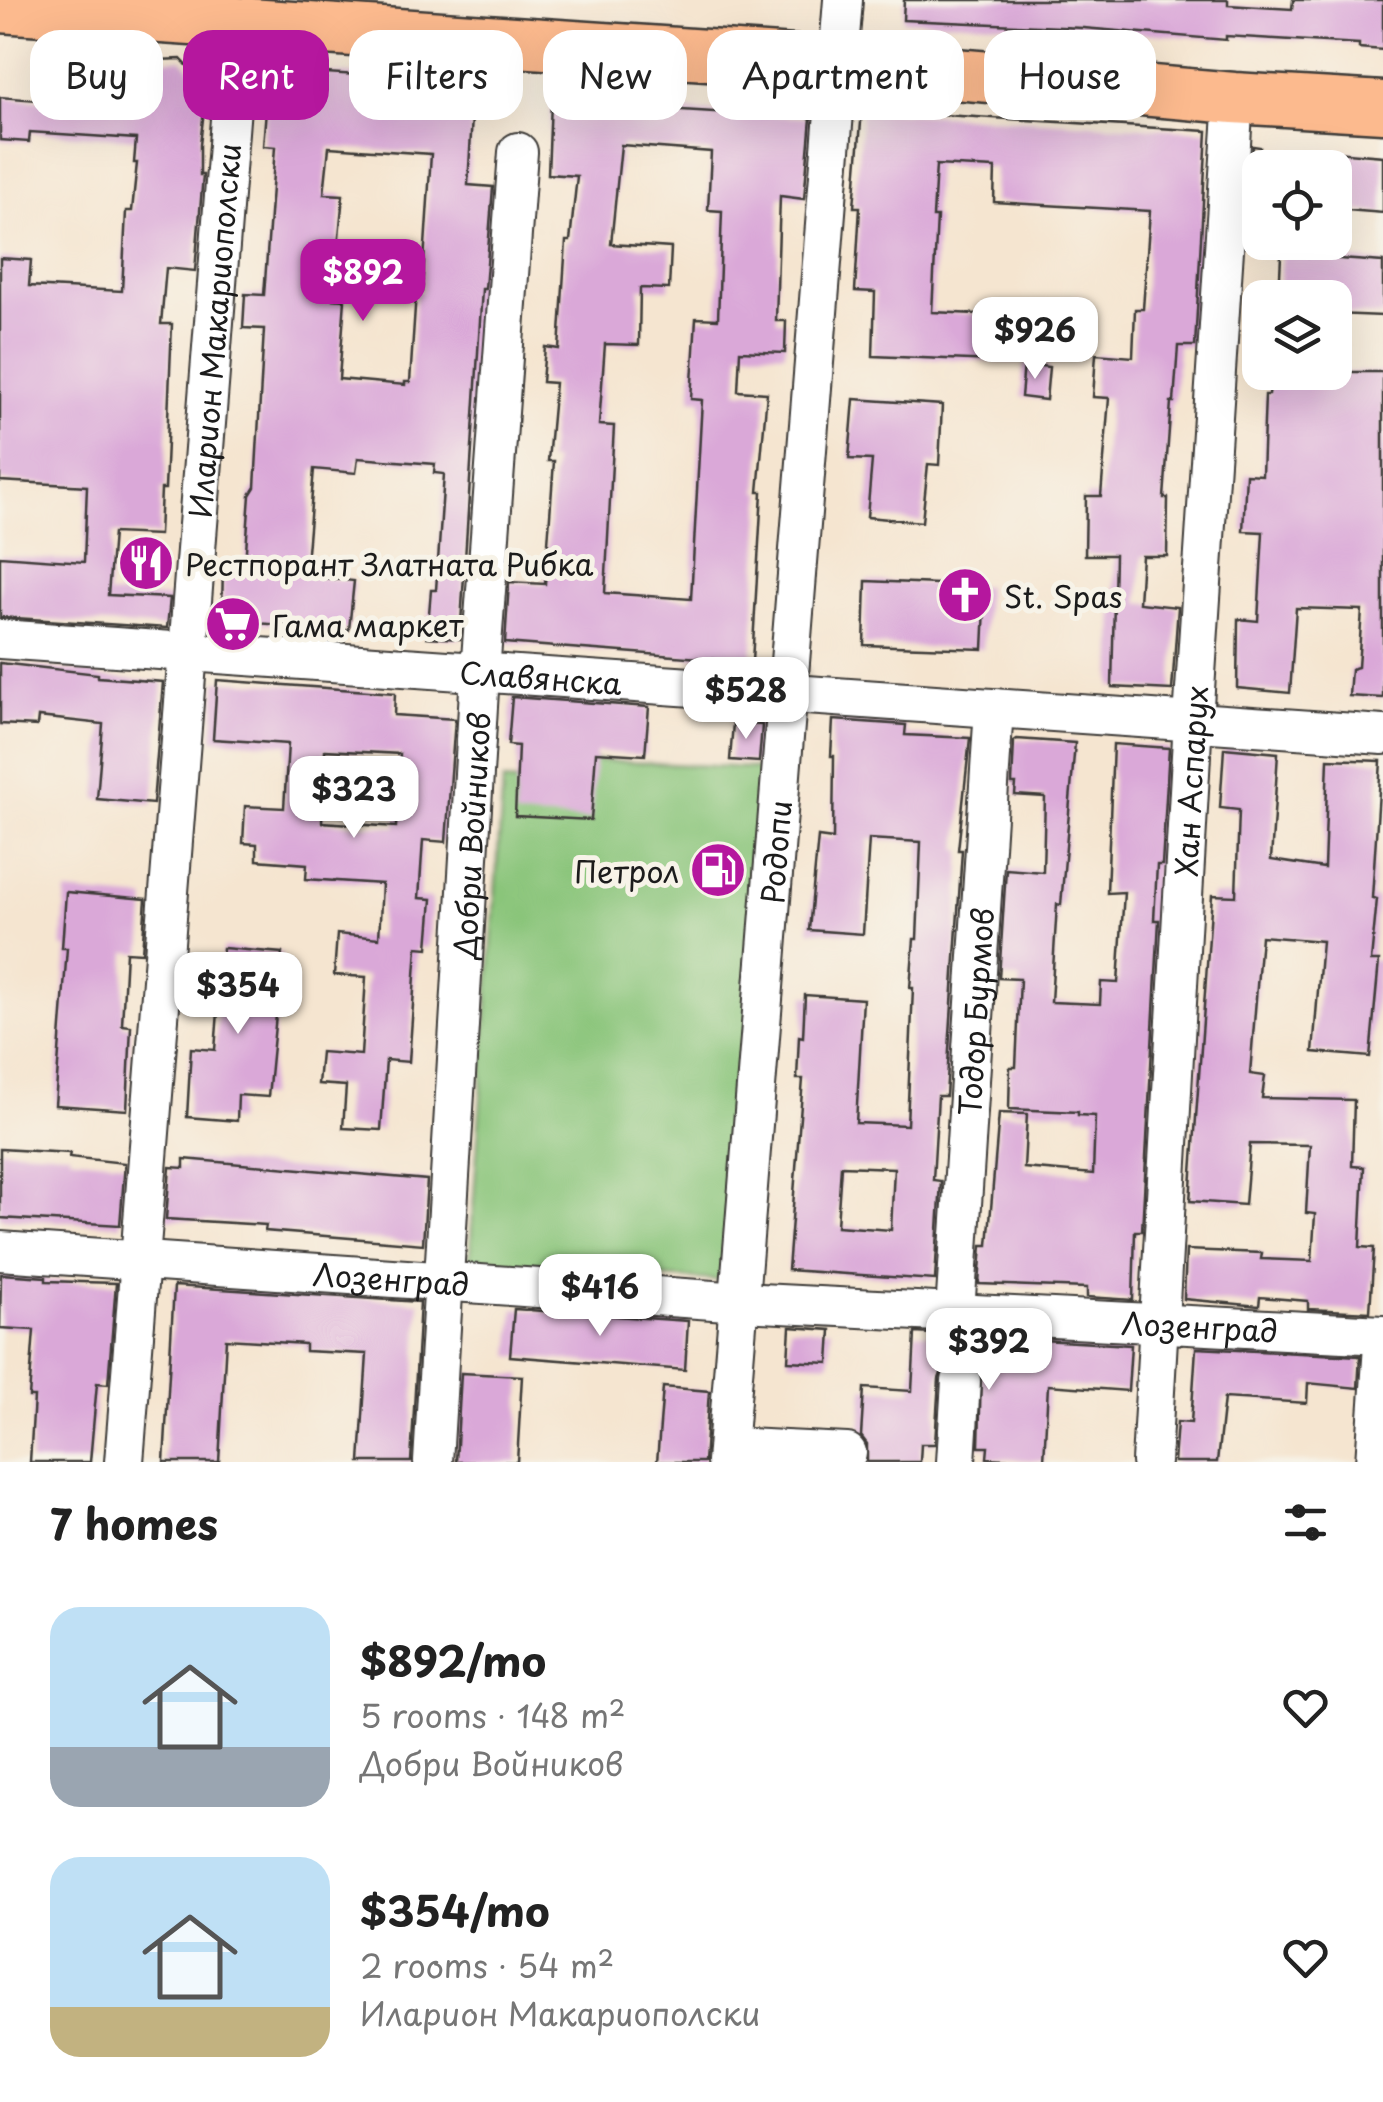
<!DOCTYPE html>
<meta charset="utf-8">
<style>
body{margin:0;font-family:"Playpen Sans",sans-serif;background:#f6f6f6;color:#222;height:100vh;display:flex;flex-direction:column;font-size:38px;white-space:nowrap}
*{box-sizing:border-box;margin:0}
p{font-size:32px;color:#767676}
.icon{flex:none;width:55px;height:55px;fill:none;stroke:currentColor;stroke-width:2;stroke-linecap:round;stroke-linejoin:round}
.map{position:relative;height:1462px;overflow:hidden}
.details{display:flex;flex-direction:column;background:#fff;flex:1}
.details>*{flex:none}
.top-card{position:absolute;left:30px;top:30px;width:1325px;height:90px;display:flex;gap:20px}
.fabs{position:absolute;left:1242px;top:150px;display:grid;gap:20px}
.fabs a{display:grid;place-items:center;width:110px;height:110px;border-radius:20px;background:#fff;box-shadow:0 10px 40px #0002;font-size:50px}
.price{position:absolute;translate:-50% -85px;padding:0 22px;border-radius:20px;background:#fff;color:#222;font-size:32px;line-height:65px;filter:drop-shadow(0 2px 5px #0008)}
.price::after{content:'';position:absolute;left:50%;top:60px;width:30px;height:22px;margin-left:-15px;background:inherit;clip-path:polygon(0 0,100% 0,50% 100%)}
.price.on{background:#b5179e;color:#fff}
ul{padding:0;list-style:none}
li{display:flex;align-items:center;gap:30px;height:250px;padding:0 50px}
li span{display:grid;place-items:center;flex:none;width:280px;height:200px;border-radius:30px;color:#555}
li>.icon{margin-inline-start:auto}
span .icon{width:120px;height:120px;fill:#fffc;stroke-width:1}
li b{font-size:42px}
h2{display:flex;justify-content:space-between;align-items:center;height:120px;padding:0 50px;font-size:42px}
.chip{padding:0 35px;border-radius:30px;background:#fff;box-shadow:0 10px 40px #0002;font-size:35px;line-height:90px}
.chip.on{background:#b5179e;color:#fff}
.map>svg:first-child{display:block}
.green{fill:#8ac57a;stroke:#53704b;stroke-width:2.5}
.building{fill:#daa8d8;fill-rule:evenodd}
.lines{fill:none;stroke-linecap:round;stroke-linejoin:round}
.minor-casing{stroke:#3d3a37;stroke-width:42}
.major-casing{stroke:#3d3a37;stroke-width:55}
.minor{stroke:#fff;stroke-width:38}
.major{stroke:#fcba8e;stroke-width:50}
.labels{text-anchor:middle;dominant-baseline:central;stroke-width:10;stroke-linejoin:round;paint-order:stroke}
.street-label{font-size:30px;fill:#1c1c1c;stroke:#f7f3e8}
.poi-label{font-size:30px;fill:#1c1c1c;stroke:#f7f3e8;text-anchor:start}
</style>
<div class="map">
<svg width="1383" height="1462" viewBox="0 0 1383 1462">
<rect width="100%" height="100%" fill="#f7f3e8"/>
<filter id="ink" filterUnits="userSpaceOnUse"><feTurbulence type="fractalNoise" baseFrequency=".01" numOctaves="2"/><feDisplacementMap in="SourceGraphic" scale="20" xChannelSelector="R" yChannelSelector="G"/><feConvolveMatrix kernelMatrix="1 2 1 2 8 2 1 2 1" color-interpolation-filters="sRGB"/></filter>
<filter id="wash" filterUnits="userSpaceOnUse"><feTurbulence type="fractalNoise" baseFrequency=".0048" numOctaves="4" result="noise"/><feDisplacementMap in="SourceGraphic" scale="40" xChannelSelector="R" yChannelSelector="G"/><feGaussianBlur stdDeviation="2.25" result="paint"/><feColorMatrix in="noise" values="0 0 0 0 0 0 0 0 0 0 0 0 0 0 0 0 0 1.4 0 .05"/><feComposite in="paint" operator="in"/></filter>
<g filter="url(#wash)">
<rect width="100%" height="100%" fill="#f5e5d0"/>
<polygon class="green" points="567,759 771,769 732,1281 469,1267 503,781 561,785"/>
<g id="blocks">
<g class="building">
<polygon points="904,0 1228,0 1228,5 1292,9 1293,0 1383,0 1383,50 1359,48 1359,44 1226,36 1226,40 1083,28 903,20"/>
<polygon points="181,59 194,73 194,89 206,92 200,145 200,175 203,175 195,271 166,268 161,324 172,324 165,489 161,489 159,535 113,533 108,595 170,598 167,628 0,617 0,556 84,562 87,486 0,481 0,258 31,260 29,286 122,291 126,211 132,211 137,163 134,163 136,139 30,132 29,142 0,140 0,97 49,101 49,93 131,99 132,61"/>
<path d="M269 73 326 78V73L474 82 468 185 493 187 485 289H482L460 639 427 637 431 590H436L444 474 434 473 435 464 358 458 356 473 314 469 305 576 354 581 349 630 231 621 222 613 223 563 245 564 250 495 255 487 264 329 243 328 245 294 264 295 275 147 263 146ZM329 147 431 154 422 292H416L410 382H405V385L339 379 345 300 333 299 343 195 324 194Z"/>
<path d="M551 102 811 118 804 199 780 196 776 321H786L785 353 740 351 738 391 767 393 758 492H762L752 662 505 643 509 582 545 584 554 461H548L555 383 542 382 545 347 559 349 566 241H570L577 176 548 174ZM621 145 711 152 708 210 722 211 718 319 696 318 691 399 702 400 691 599 605 593 614 426 599 425 605 344 639 345 640 288 669 289 671 248 611 244Z"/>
<polygon points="862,110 1207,131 1195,346 1178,346 1174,402 1171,402 1164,498 1168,498 1167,556 1142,556 1139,603 1178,607 1172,690 1112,687 1115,555 1085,555 1086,496 1101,496 1109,398 1093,397 1096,354 1133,357 1135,309 1143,309 1150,211 994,202 995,168 936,165 933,217 937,217 932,312 1023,316 1019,362 873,356 875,292 855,291 860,207 854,207"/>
<polygon points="1253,146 1260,147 1260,204 1250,204"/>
<polygon points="1335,152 1383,156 1383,213 1335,209"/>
<polygon points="1281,255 1383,262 1383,316 1335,314 1335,298 1279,298"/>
<polygon points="1024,364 1049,367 1046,400 1021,397"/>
<polygon points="1271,372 1383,372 1383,698 1349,696 1351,669 1358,667 1362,610 1296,608 1290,693 1237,688 1238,619 1258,621 1263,532 1243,531 1246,474 1262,475 1265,395 1269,395"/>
<polygon points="854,399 942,405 939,465 928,464 922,522 867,517 872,460 849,459"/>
<polygon points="866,581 986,586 983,649 864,645"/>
<polygon points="0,663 98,674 98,677 163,682 153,804 97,799 103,724 38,717 37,726 0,724"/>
<path d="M217 680 395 693 394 715 455 719 446 842 423 840 419 898 432 899 428 948 417 947 409 1062 386 1060 381 1130 343 1128 346 1086 318 1084 321 1052 361 1055 366 977 334 975 337 934 379 938 382 884 306 879 307 864 257 860V844L243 843 245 806 284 808 288 744 213 739ZM325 750 400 754 396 827 322 822Z"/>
<polygon points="512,697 649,707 645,755 596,752 591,820 515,816 518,746 508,745"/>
<path d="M833 720 906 725 905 735 970 738 958 850H962L946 1096H938L933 1180 941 1181 935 1280 788 1270 803 1079H797L799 1036 803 1037 805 995 863 999 856 1123 907 1125 913 988H910L914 939H917L921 842 869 839 863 934 809 930 818 837 833 839 834 756H831ZM841 1166 894 1168 891 1230 837 1226Z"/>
<polygon points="733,723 762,725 759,762 730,760"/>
<polygon points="1017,739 1075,743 1061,905 1057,904 1051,1002 1100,1004 1101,982 1118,983 1124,892 1107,893 1113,744 1169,748 1162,865 1157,865 1154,920 1159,920 1142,1231 1135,1231 1133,1300 1087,1297 1087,1288 979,1284 982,1245 988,1245 999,1113 1027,1114 1024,1168 1093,1174 1095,1116 1078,1115 1078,1112 1009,1109 1010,1067 1016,1067 1020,979 999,978 1006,869 1043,872 1045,797 1015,795 1016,784 1012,784 1014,741"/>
<polygon points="1224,748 1278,753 1271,860 1324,868 1328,759 1381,761 1372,898 1377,899 1371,961 1379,961 1370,1057 1313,1052 1322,941 1261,936 1250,1074 1265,1076 1262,1098 1354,1100 1352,1166 1364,1167 1360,1247 1374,1248 1370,1312 1308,1309 1308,1301 1260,1297 1259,1306 1184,1299 1186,1250 1262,1253 1261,1259 1312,1261 1315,1214 1306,1213 1310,1145 1250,1144 1245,1205 1190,1201 1212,895 1236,896 1239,810 1220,808"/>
<polygon points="66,892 146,899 142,953 126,952 122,1025 131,1026 127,1110 55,1105 67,948 62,948"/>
<polygon points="223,948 282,953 268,1097 238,1095 237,1121 187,1117 191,1048 215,1050"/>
<polygon points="0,1149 70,1153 69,1157 125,1163 120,1225 0,1218"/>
<polygon points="184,1159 427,1180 423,1244 265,1231 266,1225 166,1219 170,1167 184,1168"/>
<polygon points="1,1274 46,1277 46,1281 116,1283 108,1384 97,1383 90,1462 30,1462 34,1397 29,1397 34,1330 0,1328"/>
<polygon points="174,1286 420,1302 411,1462 360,1462 367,1354 305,1351 305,1344 226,1339 219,1462 164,1462"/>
<polygon points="514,1309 688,1321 685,1370 510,1356"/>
<polygon points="790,1327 831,1330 829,1363 788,1361"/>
<polygon points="915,1333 1131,1345 1128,1391 1048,1385 1044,1461 987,1458 988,1447 979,1447 981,1372 973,1362 961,1359 952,1361 943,1368 939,1379 935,1444 921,1444 920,1462 867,1462 867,1444 861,1436 864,1388 912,1391"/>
<polygon points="1196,1348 1360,1356 1358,1388 1308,1383 1307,1403 1224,1398 1217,1462 1174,1462 1177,1422 1191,1423"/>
<polygon points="461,1373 522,1376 517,1462 456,1462"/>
<polygon points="663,1387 709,1391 704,1462 657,1462"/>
</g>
</g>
</g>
<g filter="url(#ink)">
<use href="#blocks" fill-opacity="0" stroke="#3d3a37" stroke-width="2.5"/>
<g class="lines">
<g class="minor-casing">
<g id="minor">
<path id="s1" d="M0 639 1383 735"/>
<path id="s2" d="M0 1251 742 1302 1383 1335"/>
<path id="s3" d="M955 1313 994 708"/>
<polyline points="728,1447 847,1453"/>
<path id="s4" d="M124 1462 232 94"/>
<path id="s5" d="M433 1462 480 673 518 152"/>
<path id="s6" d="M726 1462 843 0"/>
<polyline points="956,1462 961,1381"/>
<path id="s7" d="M1151 1462 1193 720 1234 98"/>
<polyline points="1375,1462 1383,1345"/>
</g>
</g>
<g class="major-casing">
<polyline id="major" points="0,7 839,64 1234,98 1383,107"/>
</g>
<use href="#minor" class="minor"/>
<use href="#major" class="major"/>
</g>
</g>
<defs>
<g id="restaurant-disc" transform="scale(2.875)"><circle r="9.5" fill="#b5179e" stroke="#f7f3e8"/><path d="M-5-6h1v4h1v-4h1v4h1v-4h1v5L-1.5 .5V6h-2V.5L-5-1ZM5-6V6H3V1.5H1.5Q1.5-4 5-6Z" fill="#fff"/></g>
<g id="church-disc" transform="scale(2.875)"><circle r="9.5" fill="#b5179e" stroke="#f7f3e8"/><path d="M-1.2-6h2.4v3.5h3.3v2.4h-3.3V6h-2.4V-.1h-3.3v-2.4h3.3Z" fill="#fff"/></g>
<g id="supermarket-disc" transform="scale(2.875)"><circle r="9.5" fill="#b5179e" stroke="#f7f3e8"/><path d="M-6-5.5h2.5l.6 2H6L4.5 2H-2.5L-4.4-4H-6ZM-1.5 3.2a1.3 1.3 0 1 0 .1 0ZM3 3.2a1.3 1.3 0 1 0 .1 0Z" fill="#fff"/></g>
<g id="fuel-disc" transform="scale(2.875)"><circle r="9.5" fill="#b5179e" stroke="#f7f3e8"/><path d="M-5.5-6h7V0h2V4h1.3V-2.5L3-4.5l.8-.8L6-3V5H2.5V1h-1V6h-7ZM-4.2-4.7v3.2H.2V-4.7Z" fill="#fff"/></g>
</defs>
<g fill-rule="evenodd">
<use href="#restaurant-disc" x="146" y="563"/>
<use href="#church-disc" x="965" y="595"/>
<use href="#supermarket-disc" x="233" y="624"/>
<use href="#fuel-disc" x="718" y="870"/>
</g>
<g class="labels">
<g class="street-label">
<text stroke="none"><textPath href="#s4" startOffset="1135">Иларион Макариополски</textPath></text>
<text stroke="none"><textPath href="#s1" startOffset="542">Славянска</textPath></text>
<text stroke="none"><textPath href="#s7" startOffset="682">Хан Аспарух</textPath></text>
<text stroke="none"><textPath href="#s5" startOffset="628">Добри Войников</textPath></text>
<text stroke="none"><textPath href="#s6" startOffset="612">Родопи</textPath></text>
<text stroke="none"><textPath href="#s3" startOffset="302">Тодор Бурмов</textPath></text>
<text stroke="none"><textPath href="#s2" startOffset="392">Лозенград</textPath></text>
<text stroke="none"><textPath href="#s2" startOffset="1202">Лозенград</textPath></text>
</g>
<g class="poi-label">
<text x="185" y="563">Рестпорант Златната Рибка</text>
<text x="1004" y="595">St. Spas</text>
<text x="272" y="624">Гама маркет</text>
<text x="679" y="870" text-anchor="end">Петрол</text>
</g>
</g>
</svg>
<div class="fabs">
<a><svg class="icon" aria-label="locate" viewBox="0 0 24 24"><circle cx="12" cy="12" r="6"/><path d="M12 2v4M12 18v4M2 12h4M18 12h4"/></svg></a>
<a><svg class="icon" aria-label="layers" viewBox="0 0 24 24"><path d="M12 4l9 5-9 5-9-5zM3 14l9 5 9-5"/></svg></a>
</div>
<b class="price on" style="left:363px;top:324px">$892</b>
<b class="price" style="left:1035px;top:382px">$926</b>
<b class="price" style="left:746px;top:742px">$528</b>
<b class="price" style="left:354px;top:841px">$323</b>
<b class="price" style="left:238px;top:1037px">$354</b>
<b class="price" style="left:600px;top:1339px">$416</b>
<b class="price" style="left:989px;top:1393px">$392</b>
<div class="top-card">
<a class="chip">Buy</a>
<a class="chip on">Rent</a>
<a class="chip">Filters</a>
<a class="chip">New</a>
<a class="chip">Apartment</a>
<a class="chip">House</a>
</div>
</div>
<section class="details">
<h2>7 homes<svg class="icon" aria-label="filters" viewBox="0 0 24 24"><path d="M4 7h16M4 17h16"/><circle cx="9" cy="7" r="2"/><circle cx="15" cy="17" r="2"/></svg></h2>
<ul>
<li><span style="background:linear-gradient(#bfe0f5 70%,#9aa5b1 0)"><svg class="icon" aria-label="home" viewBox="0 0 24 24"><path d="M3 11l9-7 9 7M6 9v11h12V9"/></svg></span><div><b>$892/mo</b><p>5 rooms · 148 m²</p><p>Добри Войников</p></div><svg class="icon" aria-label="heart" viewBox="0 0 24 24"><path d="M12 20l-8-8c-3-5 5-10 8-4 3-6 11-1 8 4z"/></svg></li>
<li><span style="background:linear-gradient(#bfe0f5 75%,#c2b280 0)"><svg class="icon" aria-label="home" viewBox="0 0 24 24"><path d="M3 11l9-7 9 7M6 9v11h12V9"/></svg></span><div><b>$354/mo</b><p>2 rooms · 54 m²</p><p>Иларион Макариополски</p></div><svg class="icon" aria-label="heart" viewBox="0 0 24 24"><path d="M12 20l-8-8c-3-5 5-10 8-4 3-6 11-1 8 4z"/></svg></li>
</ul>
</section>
